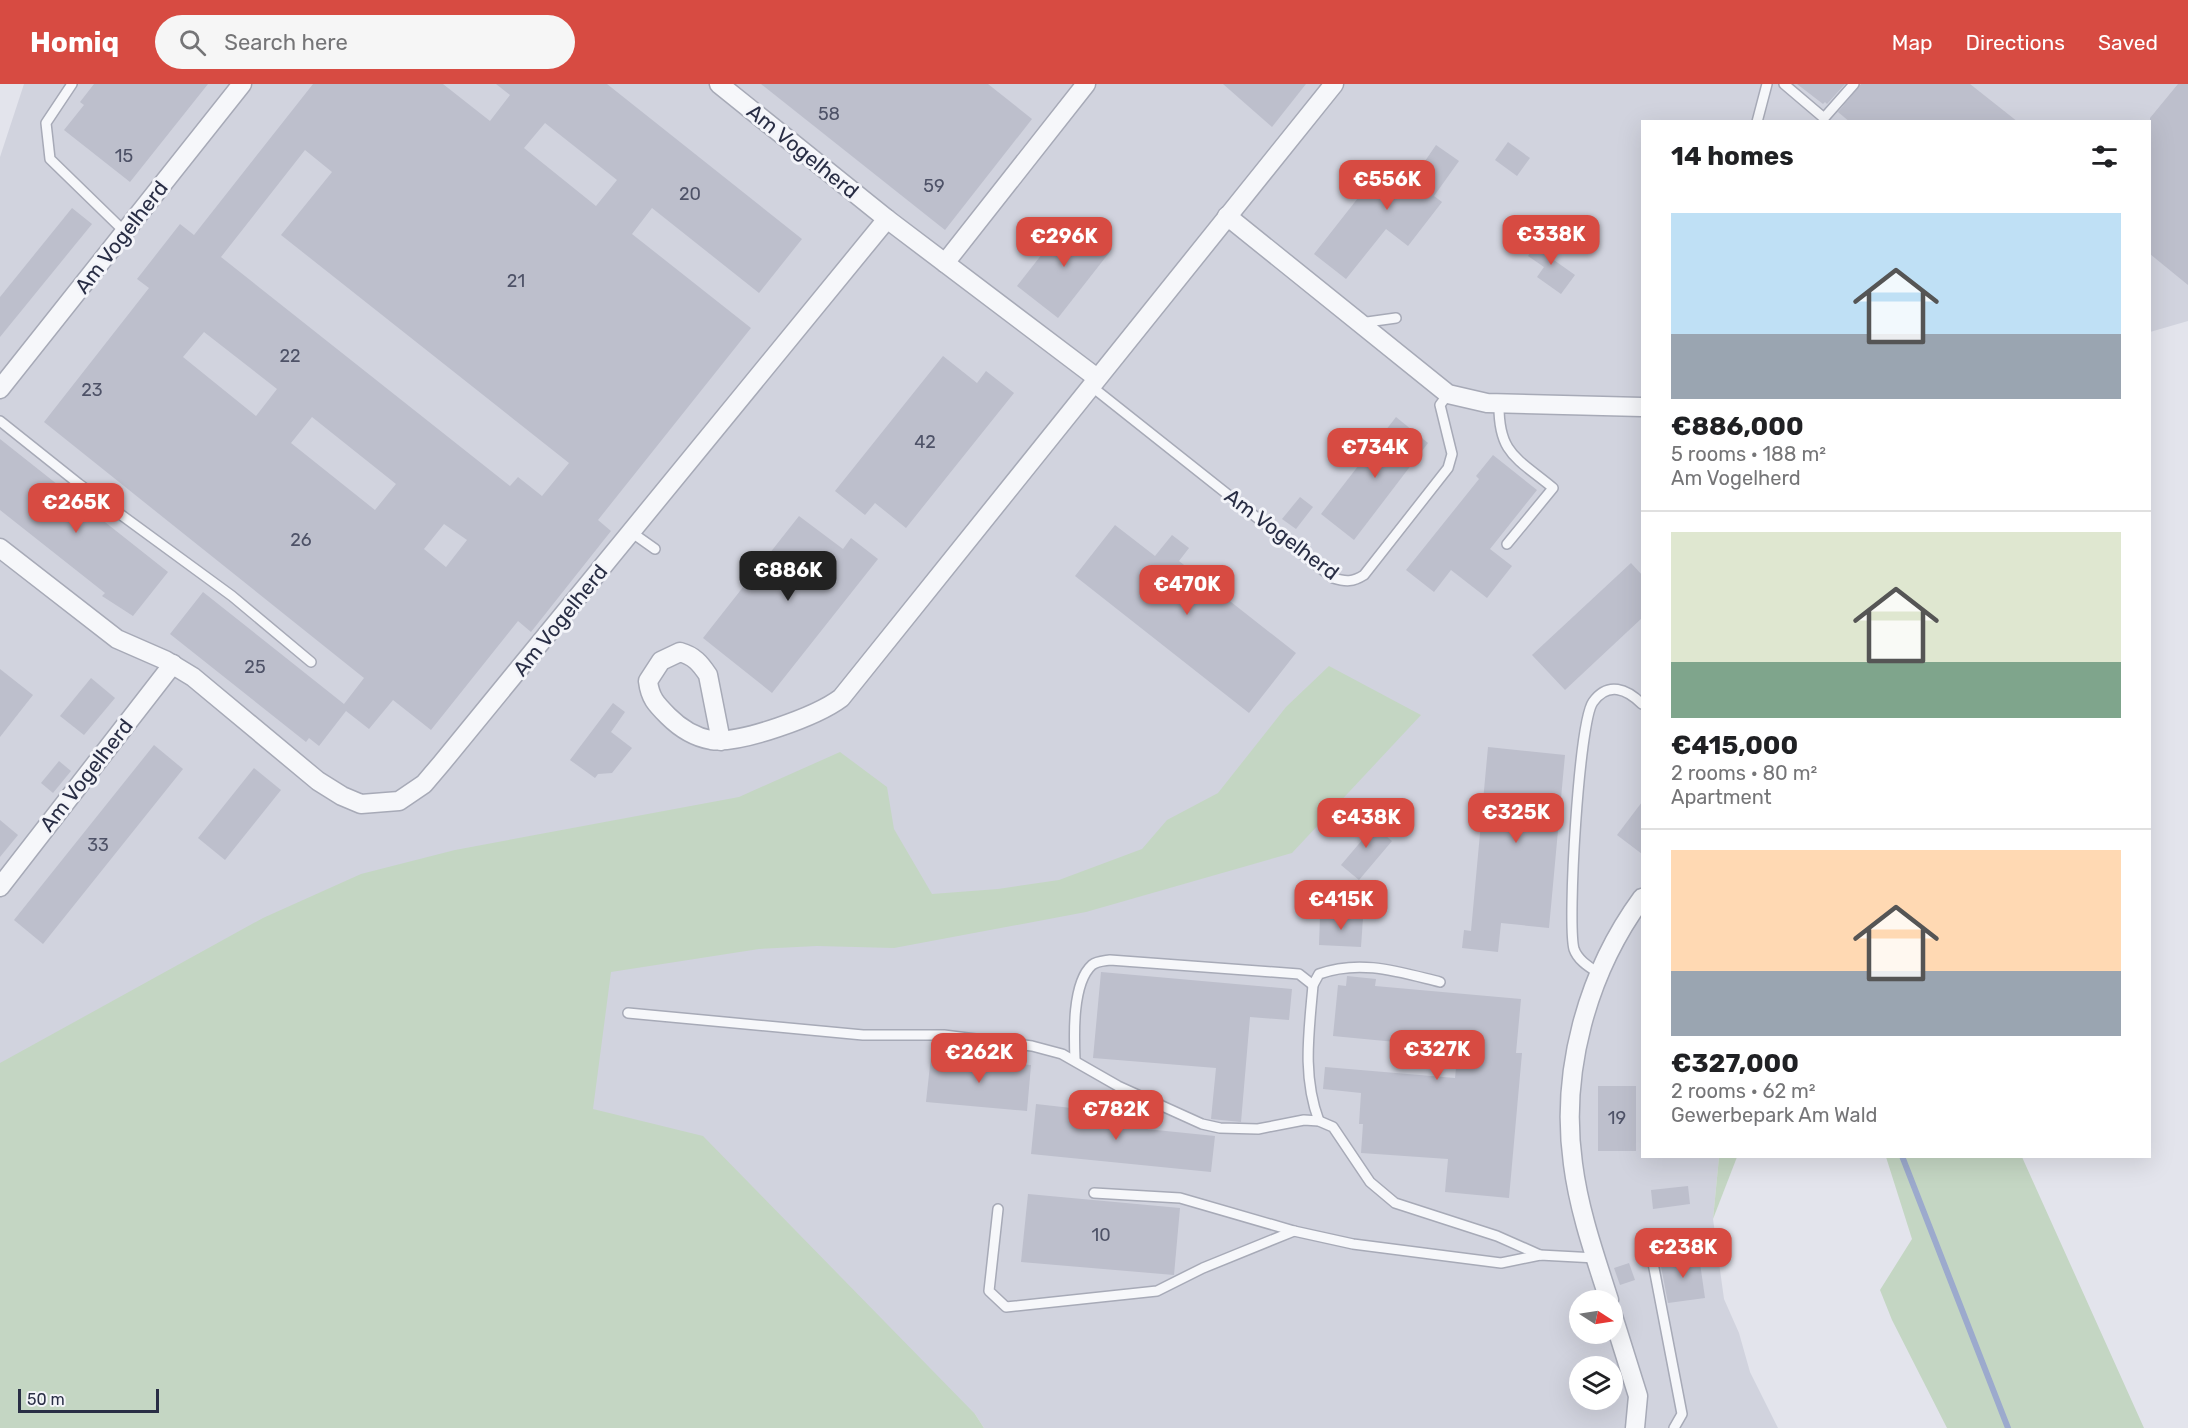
<!DOCTYPE html>
<meta charset="utf-8">
<style>
body{margin:0;font-family:Rubik,sans-serif;background:#f6f6f6;color:#202124;height:100vh;display:flex;flex-direction:column;font-size:22px;white-space:nowrap}
*{box-sizing:border-box;margin:0}
p{font-size:20px;color:#757577}
.icon{flex:none;width:33px;height:33px;fill:none;stroke:currentColor;stroke-width:2;stroke-linecap:round;stroke-linejoin:round}
.map{position:relative;flex:1;overflow:hidden}
.side{position:absolute;left:1641px;top:36px;width:510px;height:1038px;display:flex;flex-direction:column;background:#fff;border-radius:0px;box-shadow:0 6px 24px #0002}
.side>*{flex:none}
.needle{width:39px;rotate:102deg}
.buttons{position:absolute;left:1569px;top:1206px;display:grid;gap:12px}
.buttons a{display:grid;place-items:center;width:54px;height:54px;border-radius:50%;background:#fff;box-shadow:0 6px 24px #0002;font-size:30px}
.scale{position:absolute;left:18px;bottom:15px;width:141px;box-sizing:border-box;padding-left:6px;border:3px solid #292e45;border-top:0;font-size:16px;line-height:21px;white-space:nowrap;color:#292e45;-webkit-text-stroke:4px #f3f4f9;paint-order:stroke}
.price{position:absolute;translate:-50% -51px;padding:0 14px;border-radius:12px;background:#d74b42;color:#fff;font-size:20px;line-height:39px;filter:drop-shadow(0 2px 3px #0008)}
.price::after{content:'';position:absolute;left:50%;top:36px;width:18px;height:14px;margin-left:-9px;background:inherit;clip-path:polygon(0 0,100% 0,50% 100%)}
.price.active{background:#222;color:#fff}
ul{padding:0;list-style:none}
li{display:grid;align-content:center;gap:12px;height:318px;padding:0 30px}
li+li{border-top:2px solid #e0e0e0}
li span{display:grid;place-items:center;height:186px;border-radius:0px;color:#555}
li>.icon{margin-inline-start:auto}
span .icon{width:108px;height:108px;fill:#fffc;stroke-width:1}
li b{font-size:26px}
h2{display:flex;justify-content:space-between;align-items:center;height:72px;padding:0 30px;font-size:26px}
header{display:flex;align-items:center;gap:36px;box-sizing:border-box;height:84px;padding:0 30px;background:#d74b42;color:#fff}
header strong{font-size:28px}
nav{display:flex;gap:33px;margin-inline-start:auto;font-size:21px}
.search{width:420px;height:54px;background:#f6f6f6;display:flex;align-items:center;gap:15px;box-sizing:border-box;padding:0 21px;border-radius:33px;color:#757577;font-size:22px}
.map>svg:first-child{display:block}
.built{fill:#d1d3de;fill-rule:evenodd}
.green{fill:#c4d6c3}
.lines{fill:none;stroke-linecap:round;stroke-linejoin:round}
.stream{stroke:#9caacd;stroke-width:6}
.building{fill:#bdbfcc;fill-rule:evenodd}
.lane-casing{stroke:#a7aab7;stroke-width:12}
.street-casing{stroke:#a7aab7;stroke-width:21}
.lane{stroke:#f6f7fa;stroke-width:9}
.street{stroke:#f6f7fa;stroke-width:18}
.labels{text-anchor:middle;dominant-baseline:central;stroke-width:6;stroke-linejoin:round;paint-order:stroke}
.number-label{font-size:18px;fill:#4e5267}
.street-label{font-size:21px;fill:#292e45;stroke:#f3f4f9}
</style>
<header>
<strong>Homiq</strong>
<div class="search"><svg class="icon" aria-label="search" viewBox="0 0 24 24"><circle cx="10" cy="10" r="6"/><path d="M15 15l6 6"/></svg>Search here</div>
<nav><a>Map</a><a>Directions</a><a>Saved</a></nav>
</header>
<div class="map">
<svg width="2188" height="1344" viewBox="0 0 2188 1344">
<rect width="100%" height="100%" fill="#e3e4ec"/>
<path class="built" d="M24 0H2188V237L2150 248V38H1642V1072L1719 1073 1713 1135 1724 1215 1739 1249 1750 1288 1778 1344H984L975 1330 0 1055V73ZM1580 1216H1612V1250H1580ZM1580 1282H1612V1316H1580Z"/>
<g class="green">
<polygon points="1329,582 1421,631 1292,769 1086,828 894,864 817,862 759,865 611,888 593,1025 703,1052 975,1330 984,1344 0,1344 0,979 263,834 361,790 455,766 739,713 840,668 887,703 894,745 932,810 998,805 1059,796 1142,765 1167,736 1218,709 1286,623"/>
<polygon points="1719,1073 1737,1073 1713,1135"/>
<polygon points="1886,1073 2022,1073 2144,1344 1947,1344 1892,1236 1880,1206 1912,1155"/>
</g>
<g class="lines">
<polyline class="stream" points="1902,1072 2008,1344"/>
</g>
<g class="building">
<polygon points="94,0 208,0 130,98 64,46 84,21 80,18"/>
<path d="M313 0H443L490 37 510 11 496 0H607L802 155 759 209 652 124 632 150 751 244 598 436 611 447 531 548 518 537 431 646 393 616 369 645 346 627 319 662 309 654 306 658 170 550 203 508 344 620 364 594 44 338 149 204 137 195 180 140 194 151ZM545 39 617 96 596 122 524 64ZM305 66 332 88 281 151 569 379 542 412 518 393 510 402 221 173ZM204 248 277 305 256 332 183 273ZM312 333 396 400 375 426 291 359ZM444 440 467 456 446 483 424 465Z"/>
<polygon points="761,0 988,0 1032,35 945,146"/>
<polygon points="1223,0 1306,0 1272,43"/>
<polygon points="1797,0 1845,0 1827,20 1825,18 1823,20"/>
<polygon points="1861,0 1970,0 2018,38 1850,38 1838,28"/>
<polygon points="2178,0 2188,0 2188,201 2150,170 2150,34"/>
<polygon points="1508,58 1530,74 1517,92 1495,76"/>
<polygon points="1436,61 1459,77 1434,112 1442,118 1408,162 1386,145 1346,195 1314,170 1387,77 1412,96"/>
<polygon points="72,124 92,140 0,253 0,213"/>
<polygon points="1071,133 1112,165 1058,234 1017,202"/>
<polygon points="1544,151 1559,162 1551,174 1575,191 1561,210 1537,193 1544,183 1528,172"/>
<polygon points="943,272 977,299 986,287 1014,309 906,444 875,419 865,431 835,407"/>
<polygon points="1396,333 1428,359 1354,456 1321,430"/>
<polygon points="0,355 168,488 133,532 102,512 105,509 0,426"/>
<polygon points="1493,371 1537,406 1490,465 1512,482 1487,514 1451,486 1434,508 1406,486 1479,395 1476,392"/>
<polygon points="1300,413 1313,423 1296,445 1282,435"/>
<polygon points="799,432 843,465 851,454 878,475 772,609 703,554"/>
<polygon points="1115,441 1155,472 1172,451 1189,464 1179,477 1296,569 1249,629 1075,492"/>
<polygon points="1631,479 1642,491 1642,534 1565,606 1532,571"/>
<polygon points="0,585 33,611 0,653"/>
<polygon points="91,594 115,614 84,651 60,632"/>
<polygon points="613,619 625,628 611,648 632,664 612,689 598,690 595,694 570,676"/>
<polygon points="154,661 183,685 43,860 14,836"/>
<polygon points="1488,663 1565,671 1549,844 1501,839 1498,868 1462,864 1464,846 1471,847"/>
<polygon points="59,677 71,687 53,709 41,699"/>
<polygon points="254,684 281,706 225,776 198,754"/>
<polygon points="1642,718 1642,770 1617,751"/>
<polygon points="1365,734 1392,757 1359,796 1341,781 1363,755 1353,747"/>
<polygon points="0,736 18,751 0,773"/>
<polygon points="1320,832 1363,834 1361,863 1319,861"/>
<polygon points="1101,888 1292,905 1289,936 1250,933 1241,1038 1211,1035 1216,984 1093,974"/>
<polygon points="1347,892 1376,895 1375,902 1521,915 1516,969 1522,969 1509,1114 1445,1108 1448,1075 1361,1069 1363,1040 1359,1040 1361,1009 1323,1005 1325,983 1455,994 1458,964 1333,952 1338,901 1346,902"/>
<polygon points="931,972 1031,981 1027,1027 926,1018"/>
<rect x="1598" y="1002" width="38" height="65"/>
<polygon points="1036,1020 1098,1027 1097,1040 1215,1052 1211,1088 1031,1070"/>
<polygon points="1688,1102 1690,1120 1653,1125 1651,1106"/>
<polygon points="1028,1110 1180,1124 1174,1191 1021,1178"/>
<polygon points="1699,1172 1705,1214 1668,1219 1660,1177"/>
<polygon points="1629,1179 1635,1196 1620,1201 1614,1184"/>
</g>
<g class="lines">
<g class="lane-casing">
<g id="lane">
<polyline points="72,0 46,39 50,75 125,148"/>
<polyline points="1784,0 1824,34 1854,0"/>
<polyline points="1757,38 1767,0"/>
<polyline points="1360,239 1396,234"/>
<path d="M1091 302 1333 494C1346 498 1353 498 1364 491L1448 384 1452 370 1440 321 1448 310"/>
<path d="M1499 319C1498 370 1517 374 1553 404L1507 460"/>
<polyline points="0,337 79,400 232,512 311,578"/>
<polyline points="631,448 655,465"/>
<path d="M1600 890C1591 884 1578 877 1574 865 1567 839 1579 637 1593 618 1608 597 1627 605 1642 620"/>
<polyline points="628,929 863,951 944,951 1032,962 1062,970 1118,1002 1202,1040 1220,1044 1258,1045 1304,1036 1319,1037 1333,1043 1370,1098 1395,1119 1497,1152 1540,1171"/>
<path d="M1075 976C1074 951 1072 899 1092 881 1097 877 1104 877 1110 876L1299 890 1313 901"/>
<path d="M1319 1037C1302 992 1309 948 1313 901L1319 890C1361 875 1399 888 1440 898"/>
<polyline points="1094,1109 1180,1114 1294,1147 1353,1160 1501,1179 1540,1171 1596,1174"/>
<polyline points="998,1125 989,1207 1006,1223 1157,1207 1203,1184 1294,1147"/>
<polyline points="1653,1179 1682,1330 1674,1344"/>
</g>
</g>
<g class="street-casing">
<g id="street">
<polyline points="719,0 887,135 1097,294"/>
<polyline points="1227,132 1448,310 1487,319 1642,323"/>
<polyline points="945,179 1086,0"/>
<polyline points="0,305 242,0"/>
<polyline points="0,464 117,555 165,576 193,593 318,697 342,712 361,720 399,717 424,700 441,680 887,135"/>
<path d="M721 657 708 591C700 579 694 572 680 568L661 577 648 597C650 614 656 620 668 632 680 644 694 653 711 656 741 660 817 632 841 614L1334 0"/>
<polyline points="0,803 173,580"/>
<path d="M1609 1216C1595 1172 1579 1127 1573 1080 1560 988 1587 889 1642 814"/>
<polyline points="1612,1229 1638,1312 1635,1344"/>
</g>
</g>
<use href="#lane" class="lane"/>
<use href="#street" class="street"/>
</g>
<g class="labels">
<g class="number-label">
<text x="829" y="30">58</text>
<text x="124" y="72">15</text>
<text x="934" y="102">59</text>
<text x="690" y="110">20</text>
<text x="516" y="197">21</text>
<text x="290" y="272">22</text>
<text x="92" y="306">23</text>
<text x="925" y="358">42</text>
<text x="301" y="456">26</text>
<text x="255" y="583">25</text>
<text x="98" y="761">33</text>
<text x="1617" y="1034">19</text>
<text x="1101" y="1151">10</text>
</g>
<g class="street-label">
<text transform="translate(803 67) rotate(39)">Am Vogelherd</text>
<text transform="translate(121 153) rotate(-52)">Am Vogelherd</text>
<text transform="translate(1282 450) rotate(37)">Am Vogelherd</text>
<text transform="translate(560 536) rotate(-51)">Am Vogelherd</text>
<text transform="translate(86 691) rotate(-52)">Am Vogelherd</text>
</g>
</g>
</svg>
<div class="buttons">
<a><svg class="needle" viewBox="-14 -14 28 28"><path d="M0-13l5 13h-10z" fill="#e53935"/><path d="M0 13l5-13h-10z" fill="#757577"/></svg></a>
<a><svg class="icon" aria-label="layers" viewBox="0 0 24 24"><path d="M12 4l9 5-9 5-9-5zM3 14l9 5 9-5"/></svg></a>
</div>
<div class="scale">50 m</div>
<b class="price" style="left:1387px;top:127px">€556K</b>
<b class="price" style="left:1551px;top:182px">€338K</b>
<b class="price" style="left:1064px;top:184px">€296K</b>
<b class="price" style="left:1375px;top:395px">€734K</b>
<b class="price" style="left:76px;top:450px">€265K</b>
<b class="price active" style="left:788px;top:518px">€886K</b>
<b class="price" style="left:1187px;top:532px">€470K</b>
<b class="price" style="left:1516px;top:760px">€325K</b>
<b class="price" style="left:1366px;top:765px">€438K</b>
<b class="price" style="left:1341px;top:847px">€415K</b>
<b class="price" style="left:1437px;top:997px">€327K</b>
<b class="price" style="left:979px;top:1000px">€262K</b>
<b class="price" style="left:1116px;top:1057px">€782K</b>
<b class="price" style="left:1683px;top:1195px">€238K</b>
<section class="side">
<h2>14 homes<svg class="icon" aria-label="filters" viewBox="0 0 24 24"><path d="M4 7h16M4 17h16"/><circle cx="9" cy="7" r="2"/><circle cx="15" cy="17" r="2"/></svg></h2>
<ul>
<li><span style="background:linear-gradient(#bfe0f5 65%,#9aa5b1 0)"><svg class="icon" aria-label="home" viewBox="0 0 24 24"><path d="M3 11l9-7 9 7M6 9v11h12V9"/></svg></span><div><b>€886,000</b><p>5 rooms · 188 m²</p><p>Am Vogelherd</p></div></li>
<li><span style="background:linear-gradient(#dfe7d0 70%,#7fa58c 0)"><svg class="icon" aria-label="home" viewBox="0 0 24 24"><path d="M3 11l9-7 9 7M6 9v11h12V9"/></svg></span><div><b>€415,000</b><p>2 rooms · 80 m²</p><p>Apartment</p></div></li>
<li><span style="background:linear-gradient(#ffd9b3 65%,#9aa5b1 0)"><svg class="icon" aria-label="home" viewBox="0 0 24 24"><path d="M3 11l9-7 9 7M6 9v11h12V9"/></svg></span><div><b>€327,000</b><p>2 rooms · 62 m²</p><p>Gewerbepark Am Wald</p></div></li>
</ul>
</section>
</div>
